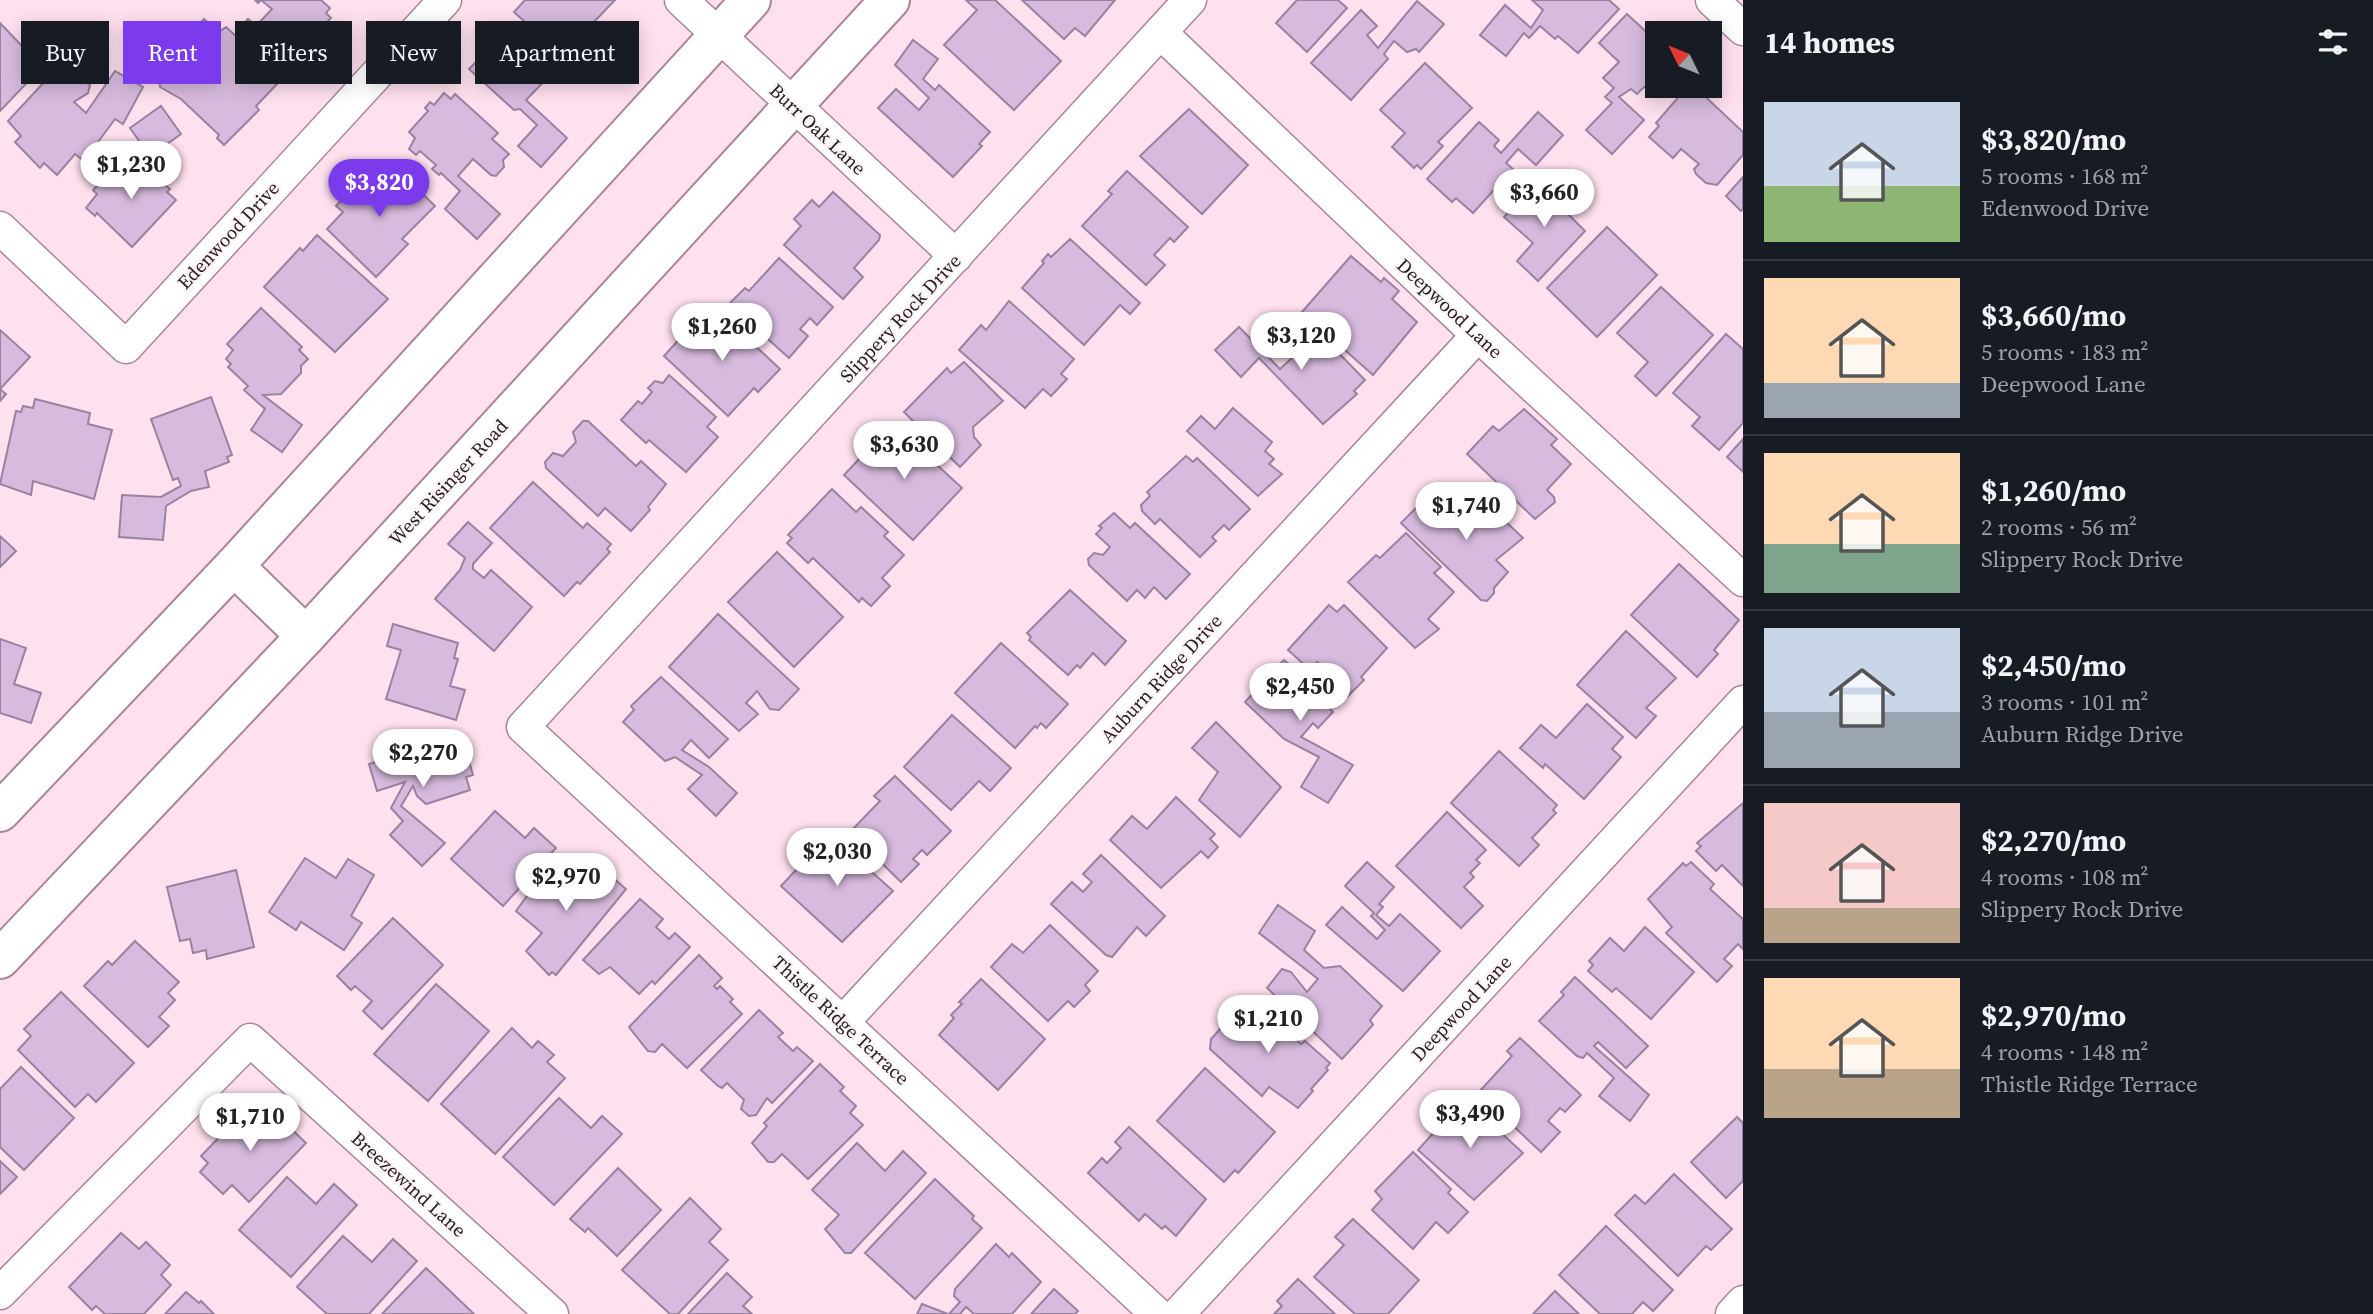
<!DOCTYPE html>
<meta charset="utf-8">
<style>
body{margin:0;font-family:"Source Serif 4",serif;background:#242831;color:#f1f3f6;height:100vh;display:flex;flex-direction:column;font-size:26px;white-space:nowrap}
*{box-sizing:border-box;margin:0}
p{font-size:23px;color:#9ea1a6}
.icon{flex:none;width:38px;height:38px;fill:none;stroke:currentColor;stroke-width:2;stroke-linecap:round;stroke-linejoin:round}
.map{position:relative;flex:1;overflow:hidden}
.panel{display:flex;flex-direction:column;background:#171b24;width:630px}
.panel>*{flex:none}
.banner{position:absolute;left:21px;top:21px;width:665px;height:63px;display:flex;gap:14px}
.needle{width:46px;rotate:313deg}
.controls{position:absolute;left:1645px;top:21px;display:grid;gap:14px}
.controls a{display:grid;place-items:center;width:77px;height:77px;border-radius:0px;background:#171b24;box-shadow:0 4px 18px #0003;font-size:35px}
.price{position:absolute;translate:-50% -60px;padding:0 16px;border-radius:24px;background:#fff;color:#222;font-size:23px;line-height:46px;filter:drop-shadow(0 2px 4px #0008)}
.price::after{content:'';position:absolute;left:50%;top:42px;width:21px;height:16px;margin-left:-10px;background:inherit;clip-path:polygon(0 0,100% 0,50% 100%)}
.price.current{background:#7c3aed;color:#fff}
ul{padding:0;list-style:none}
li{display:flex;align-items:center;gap:21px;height:175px;padding:0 21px}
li+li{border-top:2px solid #363941}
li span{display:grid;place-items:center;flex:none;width:196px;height:140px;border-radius:0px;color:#555}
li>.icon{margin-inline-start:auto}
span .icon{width:84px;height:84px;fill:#fffc;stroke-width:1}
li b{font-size:30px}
h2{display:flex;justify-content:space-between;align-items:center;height:84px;padding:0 21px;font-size:30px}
.tag{padding:0 24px;border-radius:0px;background:#171b24;box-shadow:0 4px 18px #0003;font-size:24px;line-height:63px}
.tag.current{background:#7c3aed;color:#fff}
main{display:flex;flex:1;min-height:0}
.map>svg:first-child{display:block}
.building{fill:#d7bbde;stroke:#99829f;stroke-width:2}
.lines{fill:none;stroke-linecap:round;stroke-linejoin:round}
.minor-casing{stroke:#a98697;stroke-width:35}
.secondary-casing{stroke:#a98697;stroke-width:42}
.minor{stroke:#fff;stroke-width:32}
.secondary{stroke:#fff;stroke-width:38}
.labels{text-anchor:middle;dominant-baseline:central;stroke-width:5;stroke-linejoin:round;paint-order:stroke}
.street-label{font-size:19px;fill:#281b22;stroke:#fcf5f8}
</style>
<main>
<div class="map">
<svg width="1743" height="1314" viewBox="0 0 1743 1314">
<rect width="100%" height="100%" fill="#ffe0ef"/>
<g class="building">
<polygon points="255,0 321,0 330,8 326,13 331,18 322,27 328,32 296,68 255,31 251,36 241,27 248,19 256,26 272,9 261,0 258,3"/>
<polygon points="525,0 615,0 591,25 597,31 568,62 514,12"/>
<polygon points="966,0 995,0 1061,61 1014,110 944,45 977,10"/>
<polygon points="1022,0 1115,0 1085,36 1075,28 1064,39"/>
<polygon points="1297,0 1338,0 1347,8 1307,52 1276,23"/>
<polygon points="1532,0 1609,0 1619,9 1578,53 1558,36 1555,39 1540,26 1529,38 1524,33 1506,56 1480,35 1505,5 1531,28 1543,10"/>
<polygon points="1417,1 1444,24 1419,52 1416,49 1407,52 1394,41 1384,54 1388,59 1351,100 1311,63 1361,10 1377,26 1367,35 1378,48"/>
<polygon points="1627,14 1657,42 1657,85 1653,89 1644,87 1637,94 1631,89 1619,97 1644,120 1612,154 1586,130 1612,103 1605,97 1614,88 1603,78 1619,62 1599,43"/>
<polygon points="204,19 219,32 226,27 274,71 271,74 279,82 256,106 259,110 224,145 217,138 219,135 181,99 160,87 159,79 170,67 179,69 190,57 179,46"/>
<polygon points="0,23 42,67 0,111"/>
<polygon points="520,25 560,65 526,100 567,138 541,167 518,146 537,125 520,109 514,110 469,69 506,32 510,35"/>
<polygon points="913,40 938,59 923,79 935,90 939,85 990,132 979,144 982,146 953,177 878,108 896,89 919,110 929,98 895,65"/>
<polygon points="73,51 94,74 86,82 90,85 88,93 74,102 86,113 115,71 143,87 123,124 115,119 84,161 75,154 57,175 44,163 40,168 15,142 21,136 8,121"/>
<polygon points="1425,63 1472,108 1438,142 1443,146 1421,169 1417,165 1414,168 1392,147 1405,133 1380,110"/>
<polygon points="1688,86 1694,86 1743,132 1743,155 1717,185 1706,183 1696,174 1694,169 1699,164 1681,149 1673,158 1649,137 1659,126 1656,123"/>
<polygon points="444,93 451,99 455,94 498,133 492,139 509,154 503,160 504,167 496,176 491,175 473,159 458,176 500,214 477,239 445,209 460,191 441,173 439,175 432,169 436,165 420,151 416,155 409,149 415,138 409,132 428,111 425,108 430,102 434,105"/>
<polygon points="161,106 181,134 150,156 130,128"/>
<polygon points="1189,109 1248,165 1202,214 1140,156"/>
<polygon points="1538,112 1563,135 1536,165 1518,149 1506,163 1513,169 1473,213 1456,198 1452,202 1427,179 1479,122 1499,140 1494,146 1501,153"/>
<polygon points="134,161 147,162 154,176 170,189 167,192 176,200 132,247 97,213 95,216 86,208 97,194 93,190 114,169 117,172"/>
<polygon points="384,170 396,181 403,175 435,206 402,239 408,244 376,277 327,229 343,212 336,206 363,177 370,184"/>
<polygon points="1127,171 1188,227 1174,242 1170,238 1154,255 1165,265 1146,285 1082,226 1112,194 1108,191"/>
<polygon points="1743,177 1743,209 1741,211 1726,196"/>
<polygon points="1538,180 1571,210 1567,213 1585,231 1538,281 1517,261 1533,243 1504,217"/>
<polygon points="833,192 880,235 879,240 854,268 863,277 843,299 784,245 801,226 794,219 812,200 819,207"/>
<polygon points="1607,227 1657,275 1597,337 1547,288"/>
<polygon points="317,235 388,299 335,352 264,287 300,248 303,251"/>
<polygon points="1070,239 1140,303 1130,314 1120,305 1084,345 1022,288 1044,263 1042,261 1048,254 1051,257"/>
<polygon points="1351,256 1381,282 1384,278 1399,291 1392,299 1417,322 1373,375 1302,312"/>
<polygon points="779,258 833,307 817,325 810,318 800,329 808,336 789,358 729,304 745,288 749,291"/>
<polygon points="1661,287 1713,335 1656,396 1635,376 1648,362 1617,333"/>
<polygon points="1009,301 1074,359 1061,374 1067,379 1051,396 1043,389 1025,408 959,350 981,325 986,330"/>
<polygon points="261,308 302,347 299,350 308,359 301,366 301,373 281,394 263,395 302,425 282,452 251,430 265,409 244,390 248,386 228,367 231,364 226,359 233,350 227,344"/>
<polygon points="719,312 780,369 758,392 754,388 728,416 664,356 684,334 689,339 708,319 711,322"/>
<polygon points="1239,327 1280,369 1295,355 1290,350 1307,333 1320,346 1326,340 1365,380 1354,391 1357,394 1323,424 1259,358 1241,377 1215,350"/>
<polygon points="0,330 30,357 0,389 6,394 0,401"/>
<polygon points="1726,334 1743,349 1743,423 1719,450 1692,426 1700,417 1673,393"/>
<polygon points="964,362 1003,401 973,427 974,437 981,445 960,467 904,412 947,368 951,373"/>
<polygon points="669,375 716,417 707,427 718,437 686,472 649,440 646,443 621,420 638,401 642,404 652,392 648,388 655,381 663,383"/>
<polygon points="211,397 232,455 227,457 229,462 205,471 209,487 191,491 166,506 163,540 119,537 122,495 161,497 181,486 178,478 173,480 151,419"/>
<polygon points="35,399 90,413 88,424 112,430 94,499 33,481 31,495 0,484 16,411 21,412 23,406 33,408"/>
<polygon points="1233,408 1272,442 1265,451 1274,459 1269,464 1282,474 1258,496 1187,431 1201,416 1215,429"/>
<polygon points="1524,409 1557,439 1551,445 1571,464 1547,490 1554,497 1555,502 1535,519 1467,454 1493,426 1499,431"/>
<polygon points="583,421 588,421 636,466 641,461 666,484 648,507 650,510 631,531 605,508 598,516 546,468 545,462 553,453 563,456 576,442 573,432"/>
<polygon points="894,422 922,449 926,446 941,460 937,465 962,488 913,540 844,475"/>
<polygon points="1743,439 1743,472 1727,457"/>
<polygon points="1186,456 1193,462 1197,458 1250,509 1229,530 1224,525 1212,537 1216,541 1200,557 1160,519 1155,524 1142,511 1141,505 1150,496 1147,492"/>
<polygon points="533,482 583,528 587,523 611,544 607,549 610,552 580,584 577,582 564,596 490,528"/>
<polygon points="832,489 856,512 861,507 888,532 884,536 904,555 882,578 890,586 871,606 862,598 859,602 813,558 808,563 787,543 792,538 788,535"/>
<polygon points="1473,491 1523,538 1496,560 1508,572 1494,588 1494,593 1487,601 1481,600 1401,523 1425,499 1447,519"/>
<polygon points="1114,513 1130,528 1135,523 1190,574 1166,599 1154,587 1145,598 1137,590 1127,601 1089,565 1088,559 1094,553 1103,555 1110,547 1096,534 1102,528 1099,526"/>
<polygon points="468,522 492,543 473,564 473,569 484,578 491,570 532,607 494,651 435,599 460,570 465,558 448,544"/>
<polygon points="1406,533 1441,567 1434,573 1454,592 1428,619 1439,629 1415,648 1348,582 1376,555 1380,558"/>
<polygon points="0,536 16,551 0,567"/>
<polygon points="777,552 843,617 794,667 728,602"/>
<polygon points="1679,564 1739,620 1714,650 1718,654 1697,677 1631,615"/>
<polygon points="1070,590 1126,641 1105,665 1093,653 1080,668 1077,665 1068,675 1029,640 1031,637 1027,633"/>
<polygon points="1329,605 1337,612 1344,605 1387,648 1361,677 1364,680 1347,697 1335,679 1317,662 1310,670 1288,650"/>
<polygon points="718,614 799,689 779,710 770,709 757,691 746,703 758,714 739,731 669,667"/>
<polygon points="393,624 458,643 454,658 458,659 450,686 465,690 456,720 386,699 401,650 387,646"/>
<polygon points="1626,631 1676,678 1646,708 1656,716 1636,738 1577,685"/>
<polygon points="0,639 26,648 14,684 41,693 31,723 0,713"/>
<polygon points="1001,643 1068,704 1046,728 1041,723 1037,728 1035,726 1015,748 955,693"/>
<polygon points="1284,660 1327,697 1323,701 1333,712 1318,728 1313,723 1301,737 1353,765 1328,803 1301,787 1319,757 1284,739 1245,702 1259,687 1257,684 1266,672 1269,675"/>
<polygon points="661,677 728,739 709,758 691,740 682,750 709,767 737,793 716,816 688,789 702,775 675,757 665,761 623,722 634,710 631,706"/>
<polygon points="1587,704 1623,737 1612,749 1621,757 1584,799 1545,764 1543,768 1520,748 1541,725 1556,738"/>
<polygon points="952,715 1011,768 990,791 979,781 951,810 904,767"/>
<polygon points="1216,722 1281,787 1240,837 1199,800 1218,772 1192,748"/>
<polygon points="462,737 473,775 466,777 470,790 426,804 417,796 413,786 401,806 445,843 422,866 390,835 403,821 391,808 405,782 377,791 369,764"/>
<polygon points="1499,751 1557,805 1553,810 1556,813 1532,838 1539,845 1519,866 1451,803"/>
<polygon points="895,776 951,831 927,855 922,850 913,859 919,864 901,882 850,832 880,801 874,796"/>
<polygon points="1176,797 1215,834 1210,839 1218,847 1208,858 1201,851 1161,888 1110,840 1132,816 1147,829"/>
<polygon points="1743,803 1743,886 1722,865 1716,871 1696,851 1701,846 1697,843"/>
<polygon points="495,811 525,838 534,828 556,848 503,906 451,859"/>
<polygon points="1447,812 1486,850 1476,860 1480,863 1470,873 1474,877 1464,887 1483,906 1461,928 1396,866"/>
<polygon points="830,834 893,891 842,942 781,886"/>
<polygon points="1101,855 1165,916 1146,936 1137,927 1112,957 1106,955 1051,904 1072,882 1083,892 1092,882 1083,874"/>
<polygon points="305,858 336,878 348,859 374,875 351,916 362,923 344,950 301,922 296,930 269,912"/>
<polygon points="562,859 587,881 582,886 587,891 605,871 626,889 556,975 552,972 549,975 526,951 542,933 516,911 535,885 537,887"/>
<polygon points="1367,862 1394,887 1379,904 1383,907 1376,915 1389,926 1400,914 1440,951 1403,991 1326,925 1342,907 1377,939 1385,930 1371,916 1374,913 1345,886"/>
<polygon points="1691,862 1714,884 1710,889 1743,919 1743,949 1738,944 1724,959 1732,966 1717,982 1666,933 1672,927 1648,899 1683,863 1686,866"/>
<polygon points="236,870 254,947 207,959 206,950 193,953 190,939 180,941 167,887"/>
<polygon points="640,899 663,919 656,927 669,939 675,933 690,947 655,984 652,981 639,994 610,967 599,974 583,960"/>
<polygon points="1278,905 1315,931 1304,950 1324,968 1340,966 1382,1006 1370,1020 1373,1025 1342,1059 1267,988 1282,969 1291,972 1307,992 1318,979 1259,933"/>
<polygon points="393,918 443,965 382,1029 363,1011 372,1001 355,986 351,990 337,976"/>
<polygon points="1050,925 1098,971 1085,985 1090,991 1074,1007 1068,1001 1048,1021 991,967 1012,944 1023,953"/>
<polygon points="1645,927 1694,972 1651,1019 1616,988 1612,992 1588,971 1593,965 1589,961 1610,938 1624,951"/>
<polygon points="135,941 179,982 168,993 175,1000 159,1017 169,1026 148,1047 84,986 108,961 112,965"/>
<polygon points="699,955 722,978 714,986 717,989 720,986 733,999 730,1002 742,1014 687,1068 662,1044 655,1052 648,1051 629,1027"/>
<polygon points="1575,977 1648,1046 1626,1068 1598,1042 1594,1046 1649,1095 1630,1121 1599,1096 1614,1078 1587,1053 1583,1058 1577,1056 1539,1021 1564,995 1561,992"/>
<polygon points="981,979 1045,1039 998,1090 939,1035 954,1018 951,1015 962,1004 959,1002"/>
<polygon points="436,984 489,1031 428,1101 374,1054"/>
<polygon points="61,992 134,1063 96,1102 88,1094 75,1107 18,1050 31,1036 24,1029"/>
<polygon points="1246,1001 1254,1002 1301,1044 1305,1041 1330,1063 1326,1068 1328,1070 1311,1089 1313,1091 1298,1108 1269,1087 1262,1096 1210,1049 1211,1039"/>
<polygon points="759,1010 783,1033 778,1037 793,1051 797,1047 813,1061 772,1103 767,1098 756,1115 749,1116 741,1109 744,1100 727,1083 722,1088 718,1086 701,1070"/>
<polygon points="512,1028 532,1048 538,1041 554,1055 547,1062 565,1078 495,1154 441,1104"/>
<polygon points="1520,1038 1581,1095 1565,1112 1560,1108 1548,1121 1560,1132 1541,1152 1478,1093 1512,1056 1507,1051"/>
<polygon points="820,1064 844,1087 840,1091 856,1106 850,1113 863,1125 808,1179 782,1154 774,1162 768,1162 752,1143 767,1126 764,1123"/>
<polygon points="21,1067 74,1118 24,1170 0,1147 0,1089"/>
<polygon points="1205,1068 1275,1132 1238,1173 1235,1170 1224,1182 1157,1121"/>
<polygon points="257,1098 269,1110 264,1115 280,1131 286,1124 306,1143 249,1202 232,1185 223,1194 200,1172 208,1163 201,1156"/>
<polygon points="559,1098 591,1128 602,1116 622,1134 554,1205 503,1157"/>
<polygon points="1463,1098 1523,1153 1474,1200 1418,1150 1437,1129 1443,1134 1450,1126 1443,1119"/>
<polygon points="1737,1117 1743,1123 1743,1181 1726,1198 1691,1162"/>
<polygon points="1129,1127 1206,1199 1176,1236 1165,1226 1162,1229 1145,1214 1139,1221 1088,1173 1102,1158 1107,1163 1121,1148 1115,1142"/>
<polygon points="857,1143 885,1171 903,1151 926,1173 851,1253 845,1253 825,1229 839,1215 812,1190"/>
<polygon points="1413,1152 1451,1189 1448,1193 1468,1212 1448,1233 1436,1222 1413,1249 1372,1210 1382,1199 1375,1191"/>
<polygon points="0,1161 17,1177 0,1194"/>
<polygon points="618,1168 661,1210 617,1256 588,1228 585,1232 570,1219"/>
<polygon points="1674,1174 1732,1229 1711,1250 1706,1246 1678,1276 1615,1215 1635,1195 1645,1204"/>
<polygon points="287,1177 316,1204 334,1184 357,1205 291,1277 239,1230"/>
<polygon points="935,1179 974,1216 972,1219 982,1228 915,1299 865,1253"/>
<polygon points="690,1198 721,1229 709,1242 728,1260 678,1314 670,1314 622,1270"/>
<polygon points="1353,1219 1419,1280 1388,1314 1355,1314 1314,1277 1344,1245 1335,1237"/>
<polygon points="1606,1226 1673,1290 1653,1311 1643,1302 1632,1314 1600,1314 1559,1275"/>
<polygon points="121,1233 139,1249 146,1242 170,1265 161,1275 171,1285 144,1314 105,1314 96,1306 92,1310 69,1287"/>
<polygon points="343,1236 372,1262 393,1239 417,1261 369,1314 327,1314 297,1287"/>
<polygon points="996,1244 1009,1257 1012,1253 1041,1282 1012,1314 974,1314 966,1307 960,1314 949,1314 960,1302 954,1296 955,1289"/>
<polygon points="426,1268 474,1314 382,1314"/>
<polygon points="727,1273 752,1297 743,1306 752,1314 688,1314"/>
<polygon points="1298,1279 1335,1314 1274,1314 1282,1306 1277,1301"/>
<polygon points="1054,1289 1078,1311 1075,1314 1031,1314"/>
<polygon points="1555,1291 1579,1314 1533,1314"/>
<polygon points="186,1292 199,1303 201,1301 214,1314 165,1314"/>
<polygon points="922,1304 948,1314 917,1314"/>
</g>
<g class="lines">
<g class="minor-casing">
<g id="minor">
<polyline points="681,0 956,256"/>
<polyline points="1712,0 1743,29"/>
<polyline points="1161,33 1478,335 1743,580"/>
<polyline points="0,228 126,347 445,0"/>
<polyline points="843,1022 1478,335"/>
<polyline points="0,1293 250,1040 552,1314"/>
<polyline points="1157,1314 523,727 1190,0"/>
<polyline points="1178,1314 1743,702"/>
<polyline points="1732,1314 1743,1302"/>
</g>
</g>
<g class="secondary-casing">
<g id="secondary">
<polyline points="234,566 306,636"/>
<polyline points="0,812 234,566 751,0"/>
<polyline points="0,959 306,636 890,0"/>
</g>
</g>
<use href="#minor" class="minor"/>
<use href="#secondary" class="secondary"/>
</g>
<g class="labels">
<g class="street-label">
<text transform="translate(818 129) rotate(43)">Burr Oak Lane</text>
<text transform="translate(228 235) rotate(-47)">Edenwood Drive</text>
<text transform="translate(1450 308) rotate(43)">Deepwood Lane</text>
<text transform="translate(900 318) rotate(-47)">Slippery Rock Drive</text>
<text transform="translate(448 482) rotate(-47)">West Risinger Road</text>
<text transform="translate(1161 678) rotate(-47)">Auburn Ridge Drive</text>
<text transform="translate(1461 1008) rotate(-47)">Deepwood Lane</text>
<text transform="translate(841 1020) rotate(43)">Thistle Ridge Terrace</text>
<text transform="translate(409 1184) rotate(42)">Breezewind Lane</text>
</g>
</g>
</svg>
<div class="controls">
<a><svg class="needle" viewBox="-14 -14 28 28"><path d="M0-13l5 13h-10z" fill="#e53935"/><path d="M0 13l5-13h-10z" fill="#9ea1a6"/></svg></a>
</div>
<b class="price" style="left:131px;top:201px">$1,230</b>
<b class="price current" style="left:379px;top:219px">$3,820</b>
<b class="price" style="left:1544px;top:229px">$3,660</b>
<b class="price" style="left:722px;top:363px">$1,260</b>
<b class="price" style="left:1301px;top:372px">$3,120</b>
<b class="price" style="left:904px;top:481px">$3,630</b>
<b class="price" style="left:1466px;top:542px">$1,740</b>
<b class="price" style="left:1300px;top:723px">$2,450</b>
<b class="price" style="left:423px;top:789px">$2,270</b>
<b class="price" style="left:837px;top:888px">$2,030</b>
<b class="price" style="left:566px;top:913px">$2,970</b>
<b class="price" style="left:1268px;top:1055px">$1,210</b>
<b class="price" style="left:1470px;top:1150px">$3,490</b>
<b class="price" style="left:250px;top:1153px">$1,710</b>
<div class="banner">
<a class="tag">Buy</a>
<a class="tag current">Rent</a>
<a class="tag">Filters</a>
<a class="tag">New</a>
<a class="tag">Apartment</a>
</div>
</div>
<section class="panel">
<h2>14 homes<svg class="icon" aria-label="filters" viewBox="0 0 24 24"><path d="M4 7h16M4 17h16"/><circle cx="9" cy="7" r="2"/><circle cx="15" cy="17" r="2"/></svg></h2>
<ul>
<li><span style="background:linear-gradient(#c9d6e8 60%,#8fb573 0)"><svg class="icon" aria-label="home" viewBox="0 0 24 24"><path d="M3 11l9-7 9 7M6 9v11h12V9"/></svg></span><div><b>$3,820/mo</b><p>5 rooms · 168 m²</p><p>Edenwood Drive</p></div></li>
<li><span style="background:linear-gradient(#ffd9b3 75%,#9aa5b1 0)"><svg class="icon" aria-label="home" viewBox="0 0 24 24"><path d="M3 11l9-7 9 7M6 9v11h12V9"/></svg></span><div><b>$3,660/mo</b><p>5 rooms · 183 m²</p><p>Deepwood Lane</p></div></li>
<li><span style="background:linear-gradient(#ffd9b3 65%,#7fa58c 0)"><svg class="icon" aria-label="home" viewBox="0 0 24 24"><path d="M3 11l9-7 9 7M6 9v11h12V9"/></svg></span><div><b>$1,260/mo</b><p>2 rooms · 56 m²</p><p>Slippery Rock Drive</p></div></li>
<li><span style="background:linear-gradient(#c9d6e8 60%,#9aa5b1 0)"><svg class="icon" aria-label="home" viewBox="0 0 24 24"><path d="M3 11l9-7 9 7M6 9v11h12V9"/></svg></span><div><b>$2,450/mo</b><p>3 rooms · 101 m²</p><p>Auburn Ridge Drive</p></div></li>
<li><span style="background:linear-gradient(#f6c9c9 75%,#b9a48a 0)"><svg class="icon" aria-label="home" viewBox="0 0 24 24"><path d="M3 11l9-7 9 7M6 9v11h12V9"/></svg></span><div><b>$2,270/mo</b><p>4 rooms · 108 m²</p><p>Slippery Rock Drive</p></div></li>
<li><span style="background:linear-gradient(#ffd9b3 65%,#b9a48a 0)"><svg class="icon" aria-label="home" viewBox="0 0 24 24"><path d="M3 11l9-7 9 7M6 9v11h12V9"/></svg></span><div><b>$2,970/mo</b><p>4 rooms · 148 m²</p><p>Thistle Ridge Terrace</p></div></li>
</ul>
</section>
</main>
